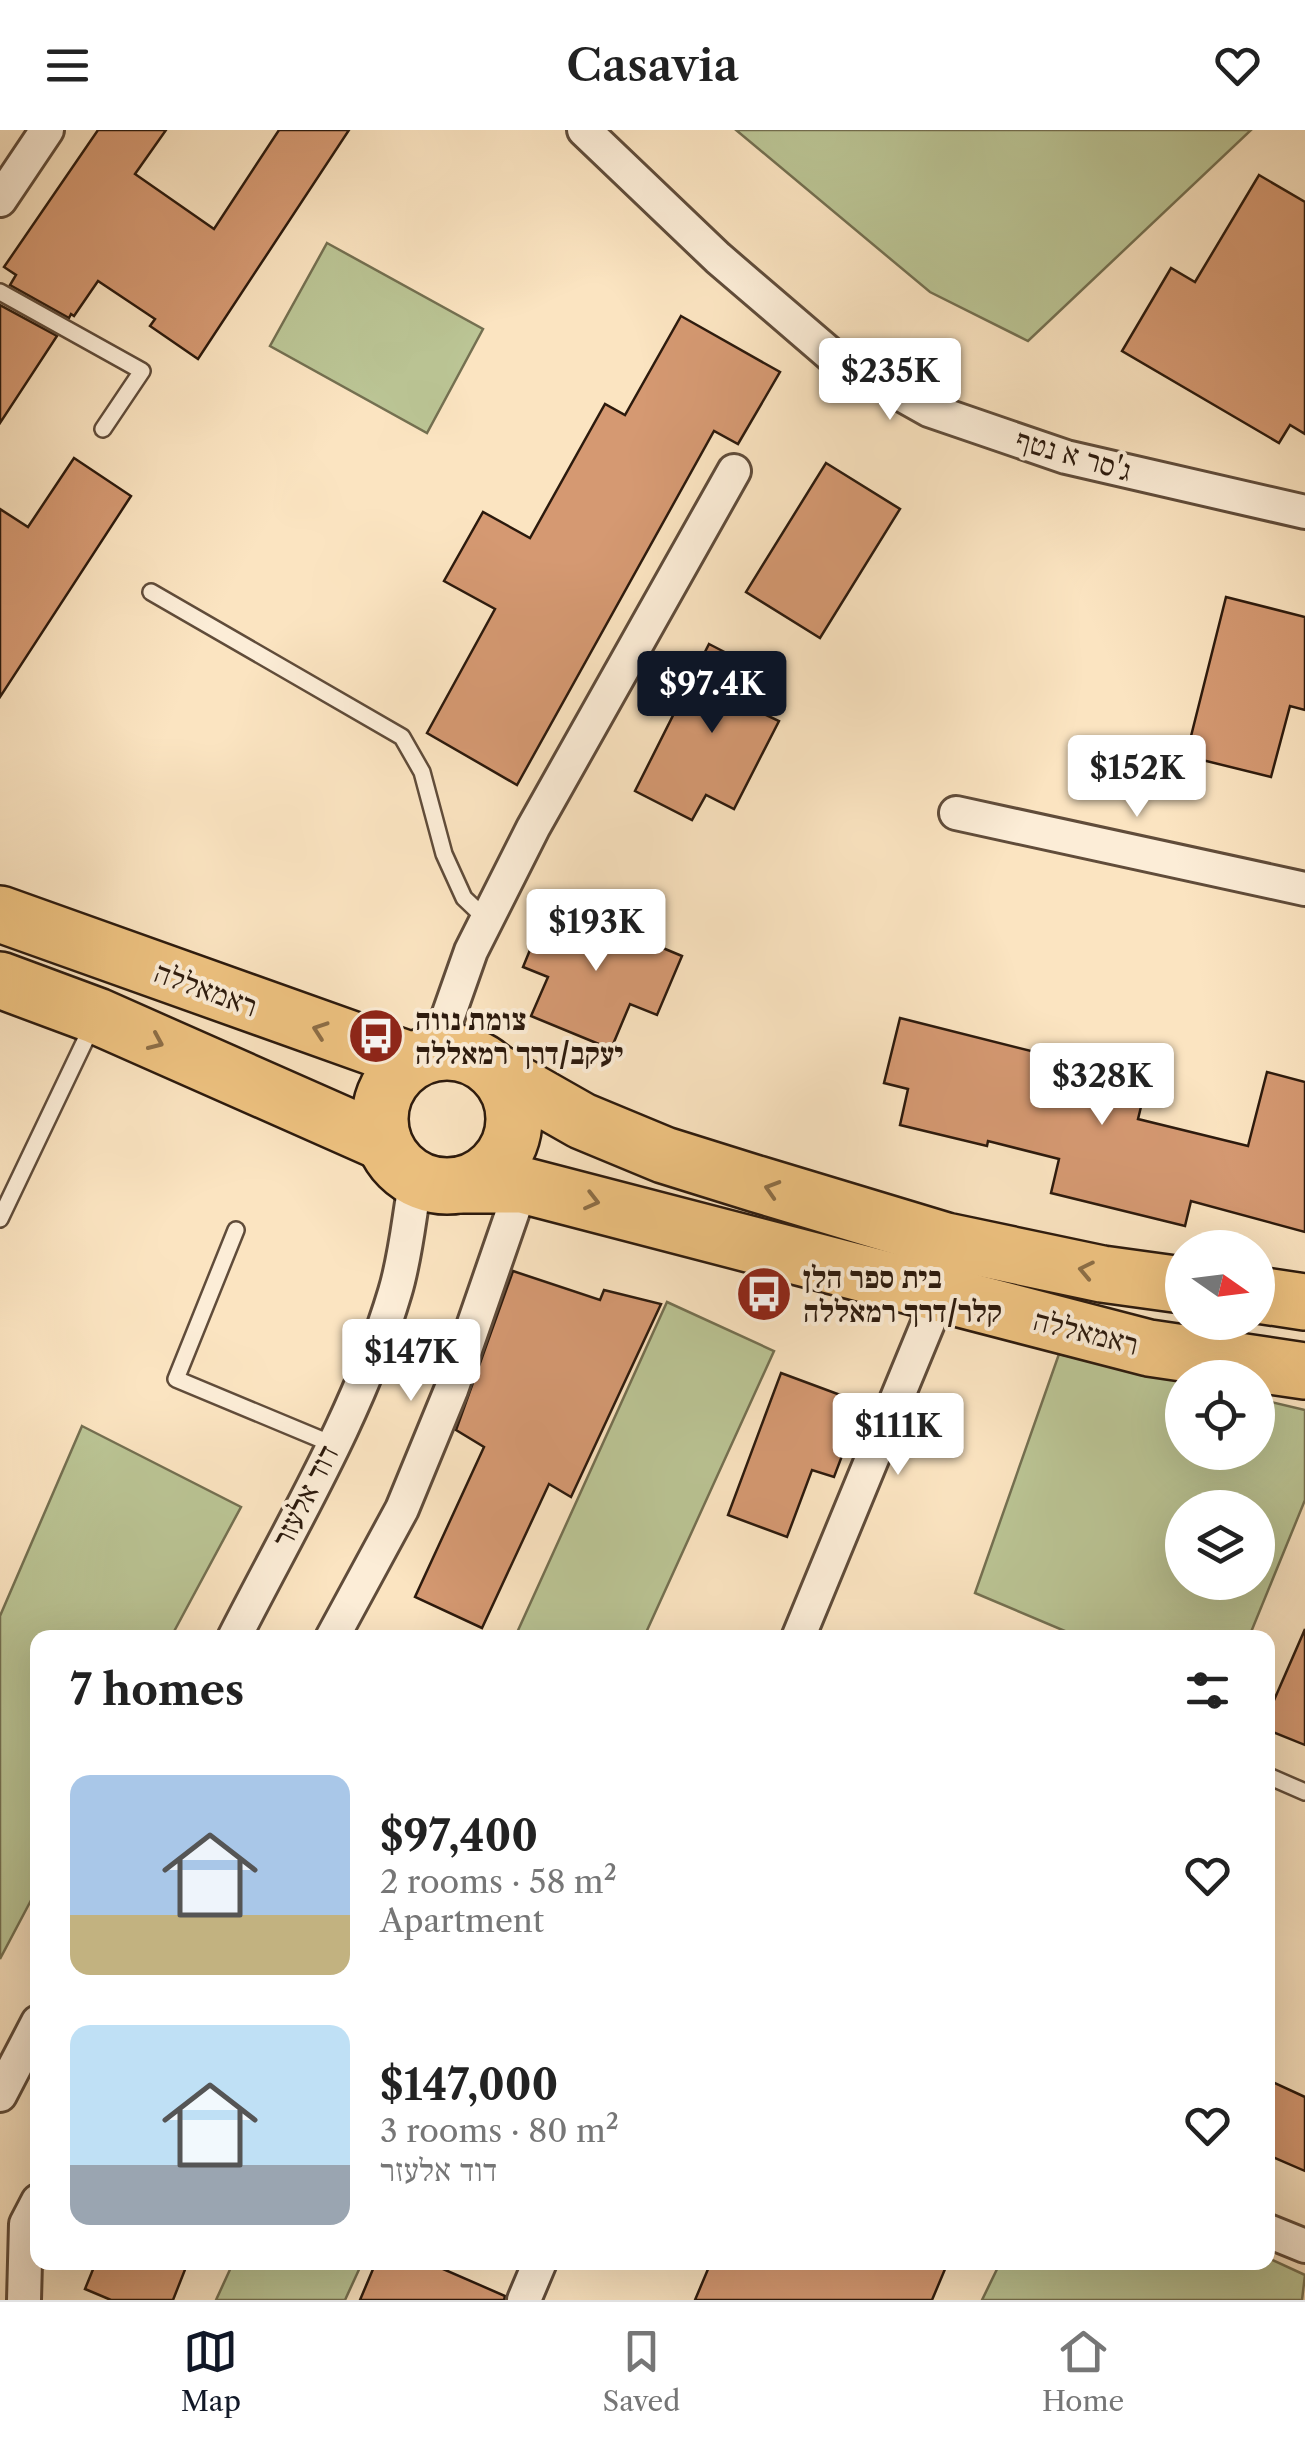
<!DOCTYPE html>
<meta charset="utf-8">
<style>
body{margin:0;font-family:"Libre Caslon Text","Frank Ruhl Libre",serif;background:#f2f2f2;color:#222;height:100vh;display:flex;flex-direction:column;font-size:38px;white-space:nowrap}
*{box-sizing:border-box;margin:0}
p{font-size:32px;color:#767676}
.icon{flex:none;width:55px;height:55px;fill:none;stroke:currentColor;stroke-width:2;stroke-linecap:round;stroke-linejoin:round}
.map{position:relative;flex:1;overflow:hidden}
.drawer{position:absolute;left:30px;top:1500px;width:1245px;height:640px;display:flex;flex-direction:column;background:#fff;border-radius:20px;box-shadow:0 10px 40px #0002}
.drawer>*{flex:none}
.needle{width:65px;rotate:104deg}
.controls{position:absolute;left:1165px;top:1100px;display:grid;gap:20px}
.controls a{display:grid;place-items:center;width:110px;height:110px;border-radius:50%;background:#fff;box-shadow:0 10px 40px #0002;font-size:50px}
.price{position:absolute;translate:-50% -85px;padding:0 22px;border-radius:10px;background:#fff;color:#222;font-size:32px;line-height:65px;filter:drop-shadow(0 2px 5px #0008)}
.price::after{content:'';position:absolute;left:50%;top:60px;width:30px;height:22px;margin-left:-15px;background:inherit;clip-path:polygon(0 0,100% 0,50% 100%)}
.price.on{background:#111827;color:#fff}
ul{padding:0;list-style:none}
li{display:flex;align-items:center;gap:30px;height:250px;padding:0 40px}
li span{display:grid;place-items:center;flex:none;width:280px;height:200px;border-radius:20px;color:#555}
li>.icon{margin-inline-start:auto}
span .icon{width:120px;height:120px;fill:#fffc;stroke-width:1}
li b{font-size:42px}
h2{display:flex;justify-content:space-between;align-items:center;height:120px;padding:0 40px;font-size:42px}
header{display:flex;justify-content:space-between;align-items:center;height:130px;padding:0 40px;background:#fff;font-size:45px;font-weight:600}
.tabs{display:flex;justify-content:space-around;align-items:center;height:140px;border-top:2px solid #e0e0e0;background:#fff;font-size:28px;color:#767676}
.tabs a{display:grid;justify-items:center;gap:5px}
.tabs .on{color:#111827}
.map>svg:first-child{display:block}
.green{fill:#bbc595;stroke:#747051;stroke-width:2.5;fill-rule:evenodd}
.building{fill:#d59972;stroke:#2c1a0d;stroke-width:2.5}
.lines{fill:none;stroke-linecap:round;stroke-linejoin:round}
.lane-casing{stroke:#604c3a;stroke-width:20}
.street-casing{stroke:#604c3a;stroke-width:38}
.highway-casing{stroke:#2c1a0d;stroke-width:60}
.lane{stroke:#fcedd7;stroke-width:15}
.street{stroke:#fcedd7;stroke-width:32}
.highway{stroke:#eec280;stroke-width:55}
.oneway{stroke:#8d6e46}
.labels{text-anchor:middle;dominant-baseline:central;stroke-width:8;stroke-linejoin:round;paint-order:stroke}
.street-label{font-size:30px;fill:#2c1a0d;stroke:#fcedd7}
.poi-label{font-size:30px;font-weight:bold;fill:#2c1a0d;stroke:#fcedd7;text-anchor:start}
</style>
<header><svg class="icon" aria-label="menu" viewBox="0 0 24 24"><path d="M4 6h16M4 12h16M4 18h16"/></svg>Casavia<svg class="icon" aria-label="heart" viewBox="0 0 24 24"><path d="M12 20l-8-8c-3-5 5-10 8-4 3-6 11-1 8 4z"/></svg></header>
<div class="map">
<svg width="1305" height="2170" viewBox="0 0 1305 2170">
<rect width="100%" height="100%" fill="#fbe4c1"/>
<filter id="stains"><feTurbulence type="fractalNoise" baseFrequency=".002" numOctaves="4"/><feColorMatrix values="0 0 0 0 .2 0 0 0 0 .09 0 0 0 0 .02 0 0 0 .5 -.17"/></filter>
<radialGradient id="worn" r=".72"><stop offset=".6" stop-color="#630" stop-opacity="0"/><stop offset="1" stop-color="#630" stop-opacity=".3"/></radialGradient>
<g class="green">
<polygon points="736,0 1251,0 1028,211 930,162"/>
<polygon points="327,113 483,199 427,303 270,216"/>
<polygon points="667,1172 774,1221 644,1507 515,1507"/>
<path d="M1059 1224 1182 1252V1322H1258V1269L1305 1280V1370L1249 1507H1079L975 1463ZM1182 1378H1258V1452H1182Z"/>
<polygon points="82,1296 241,1377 171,1507 38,1508 37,1759 0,1829 0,1486"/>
<polygon points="1268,2128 1305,2145 1302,2170 982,2170 1000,2133 1268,2132"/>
<polygon points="233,2133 233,2132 362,2133 345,2170 216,2170"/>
</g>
<g class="building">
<polygon points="98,0 166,0 135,44 214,99 279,0 349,0 198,229 150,196 155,189 98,151 74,186 71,184 69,188 10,155 16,145 4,137"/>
<polygon points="1259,45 1305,72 1305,304 1290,295 1279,313 1122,221 1171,138 1195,152"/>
<polygon points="0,175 57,206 0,293"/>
<polygon points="681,186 780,242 738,314 714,301 517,655 427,603 495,479 444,451 483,382 530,408 605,274 625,285"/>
<polygon points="74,328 131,366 0,567 0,379 28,397"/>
<polygon points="826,333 900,379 820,508 746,462"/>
<polygon points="1226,467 1305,487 1305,580 1290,576 1271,647 1186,626"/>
<polygon points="709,514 779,550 762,583 779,591 734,679 706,665 692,690 635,661"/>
<polygon points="550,771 682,826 657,885 630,874 611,919 531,886 548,847 523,837"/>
<polygon points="900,888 1059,928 1061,922 1149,944 1138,989 1248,1016 1267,942 1305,952 1305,1102 1191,1071 1185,1096 1051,1063 1059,1029 988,1011 987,1016 900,995 908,959 884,953"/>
<polygon points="513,1141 600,1170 604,1160 661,1174 571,1367 549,1354 482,1498 415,1467 484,1317 456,1300"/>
<polygon points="781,1243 862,1273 834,1347 812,1340 787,1407 728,1385"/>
<polygon points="1305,1499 1305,1615 1268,1600 1268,1584"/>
<polygon points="1268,1950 1305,1967 1305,2041 1268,2025"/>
<polygon points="96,2132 188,2132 173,2170 111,2170 85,2159"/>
<polygon points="376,2132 427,2132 505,2166 504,2170 360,2170"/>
<polygon points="711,2132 948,2132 932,2170 695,2170"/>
</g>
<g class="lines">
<g class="lane-casing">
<g id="lane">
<polyline points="0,162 142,241 103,299"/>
<polyline points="151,462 402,607 422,642 444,724 464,768 486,789"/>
<polyline points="0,1089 93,894"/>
<polyline points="236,1100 176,1249 332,1314"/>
<polyline points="1268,1646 1305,1662"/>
</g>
</g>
<g class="street-casing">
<g id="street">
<polyline points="584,0 718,128 831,225 929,280 1066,327 1305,382"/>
<polyline points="0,70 47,0"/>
<polyline points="956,683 1305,759"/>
<polyline points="435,923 471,821 533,698 734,341"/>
<path d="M234 1508C291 1396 359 1283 395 1162 406 1126 409 1086 416 1049"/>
<polyline points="332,1508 402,1379 451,1260 522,1055"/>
<polyline points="798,1508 940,1164"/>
<polyline points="0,1965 38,1892"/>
<polyline points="1268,2101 1305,2116"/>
<polyline points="24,2170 26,2094 38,2071"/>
<polyline points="524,2170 540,2132"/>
</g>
</g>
<g class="highway-casing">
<g id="highway">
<polyline points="0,784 412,931"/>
<polyline points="0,850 97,886 384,1013"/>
<circle cx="447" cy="989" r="67"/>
<polyline points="494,941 582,991 664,1025 757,1054 946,1111 1102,1144 1182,1155"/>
<polyline points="461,1055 522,1055 1149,1218 1305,1241"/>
<polyline points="1258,1165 1305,1172"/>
</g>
</g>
<use href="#lane" class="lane"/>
<use href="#street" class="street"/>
<use href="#highway" class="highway"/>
</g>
<defs><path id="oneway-chevron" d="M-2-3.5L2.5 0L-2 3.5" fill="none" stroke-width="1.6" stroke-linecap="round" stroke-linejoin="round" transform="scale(2.5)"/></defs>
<g class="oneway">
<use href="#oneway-chevron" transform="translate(320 900) rotate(-161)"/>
<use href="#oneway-chevron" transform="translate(156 912) rotate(24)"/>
<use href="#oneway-chevron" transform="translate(772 1059) rotate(-163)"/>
<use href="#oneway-chevron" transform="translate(592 1071) rotate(14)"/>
<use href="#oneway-chevron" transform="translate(1086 1140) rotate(-168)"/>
</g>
<defs>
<g id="bus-disc" transform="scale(2.875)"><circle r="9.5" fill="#8f2418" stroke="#fcedd7"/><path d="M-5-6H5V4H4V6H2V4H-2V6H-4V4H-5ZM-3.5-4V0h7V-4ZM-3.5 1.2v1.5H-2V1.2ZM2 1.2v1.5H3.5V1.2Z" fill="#fff"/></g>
</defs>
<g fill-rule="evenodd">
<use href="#bus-disc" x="376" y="906"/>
<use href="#bus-disc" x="764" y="1164"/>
</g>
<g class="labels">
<g class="street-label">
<text transform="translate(1074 325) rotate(16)">ג'סר א נטף</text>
<text transform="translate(206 859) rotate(20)">ראמאללה</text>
<text transform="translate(1086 1202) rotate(14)">ראמאללה</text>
<text transform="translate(305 1366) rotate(-63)">דוד אלעזר</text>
</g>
<g class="poi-label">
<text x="415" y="889">צומת נווה<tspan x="415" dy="34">יעקב/דרך רמאללה</tspan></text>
<text x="803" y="1147">בית ספר הלן<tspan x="803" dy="34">קלר/דרך רמאללה</tspan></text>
</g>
</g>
<rect width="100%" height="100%" filter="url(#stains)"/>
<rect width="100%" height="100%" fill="url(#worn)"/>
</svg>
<div class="controls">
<a><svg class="needle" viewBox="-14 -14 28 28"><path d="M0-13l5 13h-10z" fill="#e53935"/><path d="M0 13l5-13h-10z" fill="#767676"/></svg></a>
<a><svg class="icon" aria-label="locate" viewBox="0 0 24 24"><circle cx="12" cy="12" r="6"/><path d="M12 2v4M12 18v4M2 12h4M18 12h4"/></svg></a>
<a><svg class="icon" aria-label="layers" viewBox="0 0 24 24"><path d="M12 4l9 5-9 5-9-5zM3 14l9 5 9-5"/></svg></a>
</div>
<b class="price" style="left:890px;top:293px">$235K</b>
<b class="price on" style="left:712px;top:606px">$97.4K</b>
<b class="price" style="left:1137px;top:690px">$152K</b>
<b class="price" style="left:596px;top:844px">$193K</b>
<b class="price" style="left:1102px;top:998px">$328K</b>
<b class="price" style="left:411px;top:1274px">$147K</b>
<b class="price" style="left:898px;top:1348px">$111K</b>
<section class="drawer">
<h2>7 homes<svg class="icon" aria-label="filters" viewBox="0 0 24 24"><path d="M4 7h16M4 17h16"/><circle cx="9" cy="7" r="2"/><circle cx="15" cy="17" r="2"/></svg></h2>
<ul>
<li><span style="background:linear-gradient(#a9c7e8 70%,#c2b280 0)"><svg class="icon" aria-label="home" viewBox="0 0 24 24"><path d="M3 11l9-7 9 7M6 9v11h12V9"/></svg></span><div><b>$97,400</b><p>2 rooms · 58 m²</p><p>Apartment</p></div><svg class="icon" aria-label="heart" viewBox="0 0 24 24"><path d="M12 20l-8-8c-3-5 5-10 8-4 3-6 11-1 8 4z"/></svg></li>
<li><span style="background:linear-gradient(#bfe0f5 70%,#9aa5b1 0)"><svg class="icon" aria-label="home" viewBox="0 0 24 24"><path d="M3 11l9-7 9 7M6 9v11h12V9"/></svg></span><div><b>$147,000</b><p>3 rooms · 80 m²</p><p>דוד אלעזר</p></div><svg class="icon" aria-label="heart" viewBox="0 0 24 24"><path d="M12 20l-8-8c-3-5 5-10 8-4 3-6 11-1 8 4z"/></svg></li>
</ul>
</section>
</div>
<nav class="tabs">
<a class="on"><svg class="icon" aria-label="map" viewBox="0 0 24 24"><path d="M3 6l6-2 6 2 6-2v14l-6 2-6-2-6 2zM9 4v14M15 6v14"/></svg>Map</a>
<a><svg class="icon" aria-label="saved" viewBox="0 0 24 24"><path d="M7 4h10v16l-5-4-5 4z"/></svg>Saved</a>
<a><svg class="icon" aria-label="home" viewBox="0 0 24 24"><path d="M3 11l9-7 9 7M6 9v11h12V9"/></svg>Home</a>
</nav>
